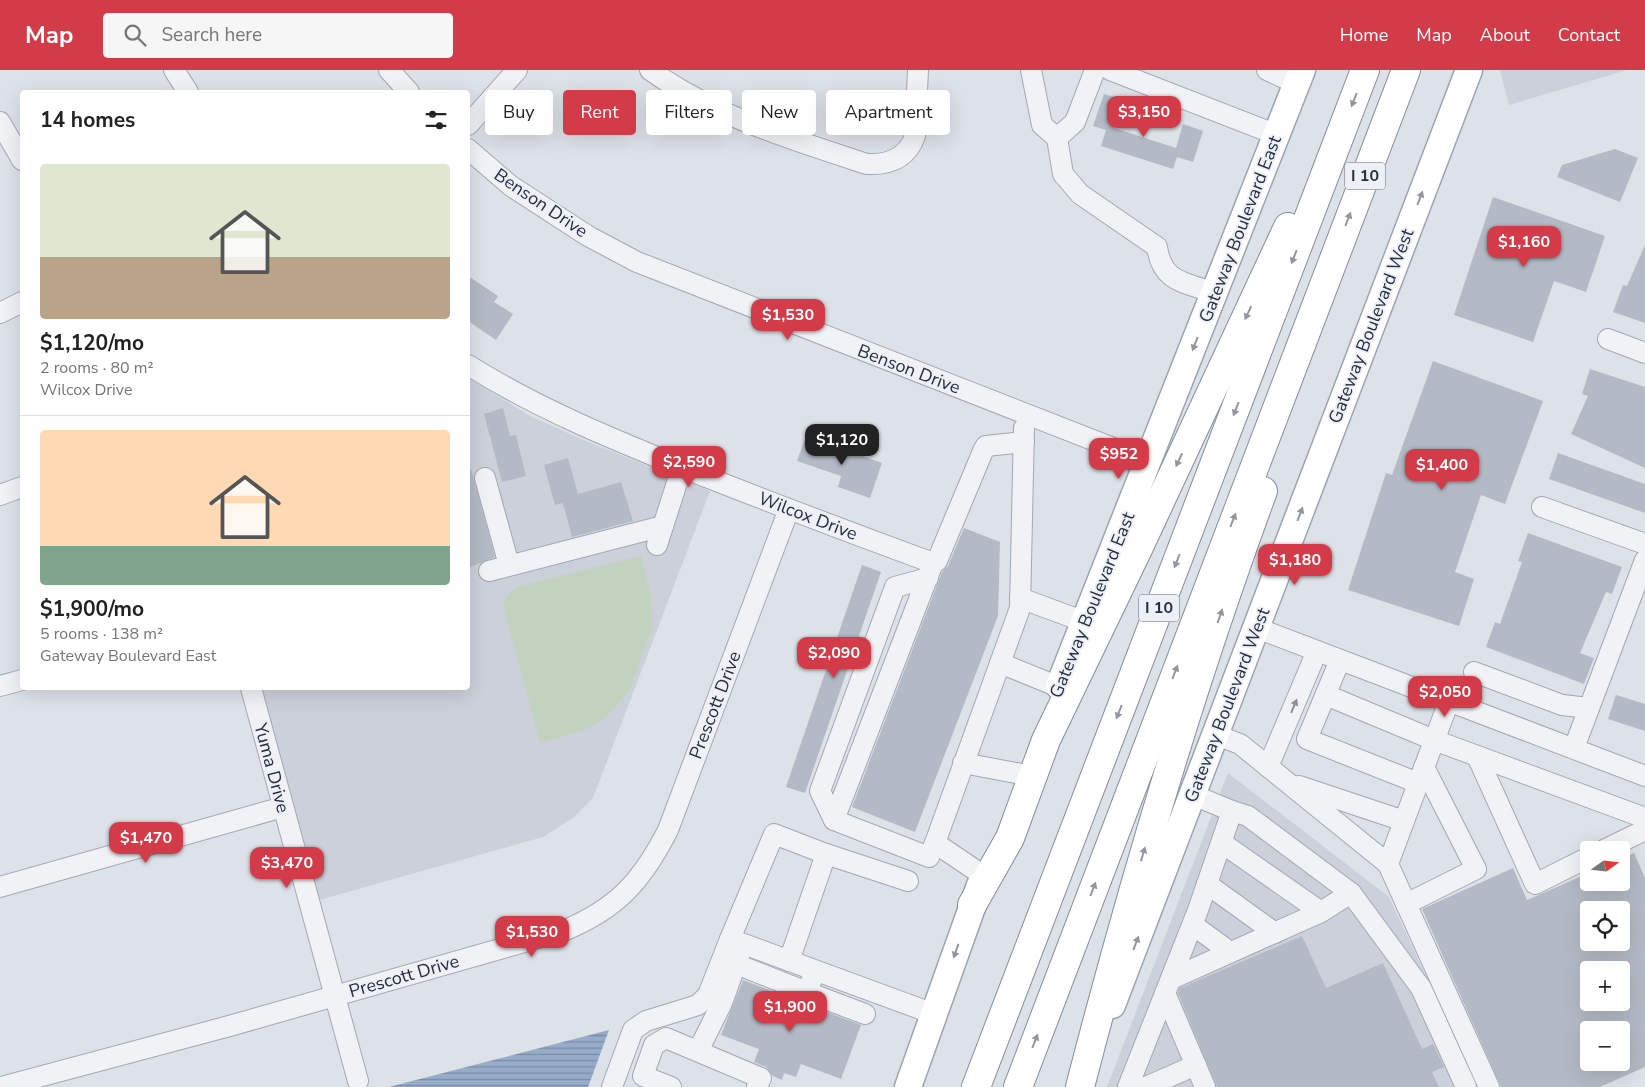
<!DOCTYPE html>
<meta charset="utf-8">
<style>
body{margin:0;font-family:"Nunito Sans",sans-serif;background:#f6f6f6;color:#222;height:100vh;display:flex;flex-direction:column;font-size:19px;white-space:nowrap}
*{box-sizing:border-box;margin:0}
p{font-size:16px;color:#767676}
.icon{flex:none;width:28px;height:28px;fill:none;stroke:currentColor;stroke-width:2;stroke-linecap:round;stroke-linejoin:round}
.map{position:relative;flex:1;overflow:hidden}
.details{position:absolute;left:20px;top:20px;width:450px;height:600px;display:flex;flex-direction:column;background:#fff;border-radius:5px;box-shadow:0 5px 20px #0002}
.details>*{flex:none}
.top-card{position:absolute;left:485px;top:20px;width:475px;height:45px;display:flex;gap:10px}
.needle{width:32px;rotate:75deg}
.fabs{position:absolute;left:1580px;top:771px;display:grid;gap:10px}
.fabs a{display:grid;place-items:center;width:50px;height:50px;border-radius:5px;background:#fff;box-shadow:0 5px 20px #0002;font-size:25px}
.price{position:absolute;translate:-50% -42px;padding:0 11px;border-radius:10px;background:#d43b49;color:#fff;font-size:16px;line-height:32px;filter:drop-shadow(0 1px 2px #0008)}
.price::after{content:'';position:absolute;left:50%;top:30px;width:15px;height:11px;margin-left:-8px;background:inherit;clip-path:polygon(0 0,100% 0,50% 100%)}
.price.selected{background:#222;color:#fff}
ul{padding:0;list-style:none}
li{display:grid;align-content:center;gap:10px;height:265px;padding:0 20px}
li+li{border-top:1px solid #e0e0e0}
li span{display:grid;place-items:center;height:155px;border-radius:5px;color:#555}
li>.icon{margin-inline-start:auto}
span .icon{width:90px;height:90px;fill:#fffc;stroke-width:1}
li b{font-size:21px}
h2{display:flex;justify-content:space-between;align-items:center;height:60px;padding:0 20px;font-size:21px}
.pill{padding:0 18px;border-radius:5px;background:#fff;box-shadow:0 5px 20px #0002;font-size:18px;line-height:45px}
.pill.selected{background:#d43b49;color:#fff}
header{display:flex;align-items:center;gap:30px;box-sizing:border-box;height:70px;padding:0 25px;background:#d43b49;color:#fff}
header strong{font-size:24px}
nav{display:flex;gap:28px;margin-inline-start:auto;font-size:18px}
.search{width:350px;height:45px;background:#f6f6f6;display:flex;align-items:center;gap:12px;box-sizing:border-box;padding:0 18px;border-radius:5px;color:#767676;font-size:19px}
.map>svg:first-child{display:block}
.built{fill:#cbd0da}
.pitch{fill:#c2d2be}
.water{fill:url(#water-rules)}
.building{fill:#b4bac5;fill-rule:evenodd}
.lines{fill:none;stroke-linecap:round;stroke-linejoin:round}
.minor-casing{stroke:#a2a8b2;stroke-width:22}
.major-casing{stroke:#9ca4b4;stroke-width:29}
.highway-casing{stroke:#848d9f;stroke-width:30}
.minor{stroke:#f0f2f6;stroke-width:20}
.major{stroke:#fff;stroke-width:26}
.highway{stroke:#fff;stroke-width:28}
.oneway{fill:#92969f}
.oneway2{fill:#8b909a}
.labels{text-anchor:middle;dominant-baseline:central;stroke-width:4;stroke-linejoin:round;paint-order:stroke}
.shield{fill:#edf0f6;stroke:#626876;stroke-width:1}
.shield-label{font-size:16px;font-weight:bold;fill:#262e3f}
.street-label{font-size:18px;fill:#262e3f;stroke:#edf0f6}
</style>
<header>
<strong>Map</strong>
<div class="search"><svg class="icon" aria-label="search" viewBox="0 0 24 24"><circle cx="10" cy="10" r="6"/><path d="M15 15l6 6"/></svg>Search here</div>
<nav><a>Home</a><a>Map</a><a>About</a><a>Contact</a></nav>
</header>
<div class="map">
<svg width="1645" height="1017" viewBox="0 0 1645 1017">
<defs>
<pattern id="water-rules" width="6" height="5" patternUnits="userSpaceOnUse" patternTransform="scale(1.25)"><rect width="6" height="5" fill="#96acca"/><path d="M0 2.5h6" fill="none" stroke="#7a8ca5"/></pattern>
</defs>
<rect width="100%" height="100%" fill="#dde1e8"/>
<g class="built">
<polygon points="1500,0 1627,0 1509,35"/>
<polygon points="468,308 530,346 581,369 710,421 593,728 573,748 543,767 319,830 261,618 468,618"/>
<polygon points="1228,703 1389,827 1478,1017 1107,1017"/>
</g>
<polygon class="pitch" points="641,486 651,526 652,557 630,619 607,646 587,659 540,673 503,535 507,526 516,517"/>
<polygon class="water" points="609,960 588,1017 389,1017"/>
<g class="building">
<polygon points="1104,24 1123,30 1114,58 1176,78 1183,54 1203,61 1193,92 1177,87 1173,99 1101,76 1106,60 1093,56"/>
<polygon points="1615,79 1638,88 1620,132 1557,107 1562,95"/>
<polygon points="1493,127 1605,166 1586,222 1554,211 1533,272 1454,245"/>
<polygon points="1645,175 1645,253 1613,242 1623,215 1627,216"/>
<polygon points="468,206 498,226 494,232 513,244 496,270 468,251"/>
<polygon points="1433,291 1543,331 1505,434 1481,425 1455,502 1474,509 1459,556 1348,520 1386,403 1392,405"/>
<polygon points="1590,299 1645,317 1645,398 1571,364 1588,326 1582,324"/>
<polygon points="503,338 510,366 516,365 526,406 502,412 484,344"/>
<polygon points="806,366 882,393 870,428 838,417 841,406 797,391"/>
<polygon points="1558,383 1645,414 1645,443 1549,409"/>
<polygon points="568,388 578,424 621,412 633,451 572,467 563,433 555,435 544,395"/>
<polygon points="468,399 471,399 495,487 468,498"/>
<polygon points="964,458 1000,472 998,546 915,762 852,737 942,502 948,496"/>
<polygon points="1528,463 1622,497 1612,524 1606,522 1580,583 1594,588 1584,614 1486,577 1495,552 1500,554 1522,492 1518,491"/>
<polygon points="862,495 881,502 805,723 786,717"/>
<polygon points="1616,625 1645,634 1645,661 1608,649"/>
<path d="M1634 783 1645 808V997L1600 1017H1501L1422 839 1513 798 1527 830 1589 803V812H1621V788ZM1589 840H1621V872H1589ZM1589 900H1621V932H1589ZM1589 960H1621V992H1589Z"/>
<polygon points="1302,866 1326,918 1383,893 1422,979 1433,974 1444,997 1432,1002 1439,1017 1217,1017 1178,923 1180,918"/>
<polygon points="743,910 861,955 841,1009 801,994 796,1007 784,1003 782,1010 773,1006 766,997 754,992 759,979 721,965"/>
</g>
<g class="lines">
<g class="minor-casing">
<g id="minor">
<polyline points="174,0 188,22"/>
<polyline points="389,0 409,22"/>
<path d="M650 0C714 46 793 70 867 94 889 95 907 88 915 66L918 0"/>
<polyline points="1031,0 1042,55 1057,68"/>
<path d="M1095 0 1075 52 1057 68 1063 104 1080 124 1157 177C1162 213 1185 212 1215 223"/>
<polyline points="1110,0 1277,65"/>
<polyline points="1267,0 1297,14"/>
<polyline points="0,52 22,90"/>
<polyline points="468,55 517,0"/>
<polyline points="468,79 511,116 588,166 637,192 1149,392"/>
<polyline points="0,243 22,232"/>
<polyline points="1608,269 1645,283"/>
<path d="M468 295C540 340 617 371 696 403 775 434 854 464 933 493"/>
<polyline points="485,408 509,495"/>
<polyline points="0,425 22,417"/>
<polyline points="1542,437 1645,474"/>
<polyline points="657,475 682,397"/>
<polyline points="489,501 663,456"/>
<polyline points="1020,528 1085,552"/>
<polyline points="1257,558 1645,706"/>
<polyline points="1340,590 1307,669 1418,713"/>
<polyline points="1000,593 1059,617"/>
<polyline points="1474,602 1562,635 1589,638"/>
<polyline points="0,616 22,610"/>
<polyline points="251,618 358,1011"/>
<polyline points="1326,625 1434,670 1645,748"/>
<polyline points="1449,631 1388,794 1489,1017"/>
<polyline points="1216,665 1240,674 1388,794"/>
<polyline points="1574,678 1645,490"/>
<polyline points="1477,686 1535,814 1589,787"/>
<polyline points="963,693 1032,706"/>
<polyline points="1268,697 1317,581"/>
<polyline points="1299,716 1404,751"/>
<polyline points="834,750 820,721 895,517 928,508"/>
<polyline points="935,773 929,787 834,750 933,493 937,491 983,381 986,376 1024,372"/>
<polyline points="1222,773 1321,842"/>
<polyline points="1604,780 1645,760"/>
<polyline points="987,808 935,773 1020,538 1024,358"/>
<polyline points="908,811 826,784 774,764 730,869 934,944"/>
<polyline points="1207,814 1275,863"/>
<polyline points="0,817 283,737"/>
<polyline points="1351,823 1421,918 1466,1017"/>
<polyline points="1406,834 1476,799 1424,697"/>
<polyline points="1193,855 1230,882"/>
<polyline points="789,891 826,784"/>
<polyline points="736,894 807,922 815,901"/>
<polyline points="1171,909 1321,842 1351,823 1248,746 1232,741"/>
<polyline points="807,922 865,944"/>
<polyline points="1165,923 1205,1017"/>
<polyline points="698,981 722,933 743,874"/>
<path d="M1 1017 233 955 563 861C617 839 642 811 668 760L789 439"/>
<polyline points="612,1017 633,960 646,951 698,935 708,925 730,869"/>
<polyline points="671,1017 643,1006 654,975 666,968 761,1008 757,1017"/>
<polyline points="1128,1017 1198,840 1232,741 1193,725"/>
<polyline points="1146,1017 1196,995"/>
</g>
</g>
<g class="major-casing">
<g id="major">
<polyline points="1059,616 1302,0"/>
<polyline points="1112,935 1469,0"/>
<polyline points="908,1017 980,815"/>
</g>
</g>
<g class="highway-casing">
<g id="highway">
<polyline points="972,835 1010,768 1046,670 1139,477 1288,157"/>
<polyline points="976,1017 1365,0"/>
<polyline points="1018,1017 1406,0"/>
<path d="M1080 1017C1132 816 1191 616 1263 421"/>
</g>
</g>
<use href="#minor" class="minor"/>
<use href="#major" class="major"/>
<use href="#highway" class="highway"/>
</g>
<defs><path id="oneway-solid" d="M-6-.8H1V-3.2L6.5 0L1 3.2V.8H-6Z" transform="scale(1.25)"/></defs>
<g class="oneway">
<use href="#oneway-solid" transform="translate(1354 30) rotate(111)"/>
<use href="#oneway-solid" transform="translate(1420 128) rotate(-69)"/>
<use href="#oneway-solid" transform="translate(1348 149) rotate(-69)"/>
<use href="#oneway-solid" transform="translate(1294 187) rotate(111)"/>
<use href="#oneway-solid" transform="translate(1248 243) rotate(115)"/>
<use href="#oneway-solid" transform="translate(1195 274) rotate(111)"/>
<use href="#oneway-solid" transform="translate(1236 339) rotate(111)"/>
<use href="#oneway-solid" transform="translate(1179 390) rotate(115)"/>
<use href="#oneway-solid" transform="translate(1300 444) rotate(-69)"/>
<use href="#oneway-solid" transform="translate(1233 450) rotate(-69)"/>
<use href="#oneway-solid" transform="translate(1177 491) rotate(111)"/>
<use href="#oneway-solid" transform="translate(1220 546) rotate(-71)"/>
<use href="#oneway-solid" transform="translate(1175 602) rotate(-69)"/>
<use href="#oneway-solid" transform="translate(1119 642) rotate(111)"/>
<use href="#oneway-solid" transform="translate(1143 784) rotate(-74)"/>
<use href="#oneway-solid" transform="translate(1093 819) rotate(-69)"/>
<use href="#oneway-solid" transform="translate(1136 873) rotate(-69)"/>
<use href="#oneway-solid" transform="translate(956 881) rotate(109)"/>
<use href="#oneway-solid" transform="translate(1035 971) rotate(-69)"/>
</g>
<use class="oneway2" href="#oneway-solid" transform="translate(1294 636) rotate(-67)"/>
<g class="labels">
<g class="shield">
<rect x="1345" y="92.5" width="40" height="27" rx="4"/>
<rect x="1139" y="524.5" width="40" height="27" rx="4"/>
</g>
<g class="shield-label">
<text x="1365" y="106">I 10</text>
<text x="1159" y="538">I 10</text>
</g>
<g class="street-label">
<text transform="translate(541 133) rotate(34)">Benson Drive</text>
<text transform="translate(1240 159) rotate(-69)">Gateway Boulevard East</text>
<text transform="translate(1371 256) rotate(-69)">Gateway Boulevard West</text>
<text transform="translate(909 299) rotate(21)">Benson Drive</text>
<text transform="translate(808 446) rotate(21)">Wilcox Drive</text>
<text transform="translate(1092 535) rotate(-68)">Gateway Boulevard East</text>
<text transform="translate(715 635) rotate(-69)">Prescott Drive</text>
<text transform="translate(1227 635) rotate(-69)">Gateway Boulevard West</text>
<text transform="translate(272 698) rotate(75)">Yuma Drive</text>
<text transform="translate(404 906) rotate(-16)">Prescott Drive</text>
</g>
</g>
</svg>
<div class="fabs">
<a><svg class="needle" viewBox="-14 -14 28 28"><path d="M0-13l5 13h-10z" fill="#e53935"/><path d="M0 13l5-13h-10z" fill="#767676"/></svg></a>
<a><svg class="icon" aria-label="locate" viewBox="0 0 24 24"><circle cx="12" cy="12" r="6"/><path d="M12 2v4M12 18v4M2 12h4M18 12h4"/></svg></a>
<a>+</a>
<a>−</a>
</div>
<b class="price" style="left:1144px;top:68px">$3,150</b>
<b class="price" style="left:1524px;top:198px">$1,160</b>
<b class="price" style="left:788px;top:271px">$1,530</b>
<b class="price selected" style="left:842px;top:396px">$1,120</b>
<b class="price" style="left:1119px;top:410px">$952</b>
<b class="price" style="left:689px;top:418px">$2,590</b>
<b class="price" style="left:1442px;top:421px">$1,400</b>
<b class="price" style="left:1295px;top:516px">$1,180</b>
<b class="price" style="left:834px;top:609px">$2,090</b>
<b class="price" style="left:1445px;top:648px">$2,050</b>
<b class="price" style="left:146px;top:794px">$1,470</b>
<b class="price" style="left:287px;top:819px">$3,470</b>
<b class="price" style="left:532px;top:888px">$1,530</b>
<b class="price" style="left:790px;top:963px">$1,900</b>
<div class="top-card">
<a class="pill">Buy</a>
<a class="pill selected">Rent</a>
<a class="pill">Filters</a>
<a class="pill">New</a>
<a class="pill">Apartment</a>
</div>
<section class="details">
<h2>14 homes<svg class="icon" aria-label="filters" viewBox="0 0 24 24"><path d="M4 7h16M4 17h16"/><circle cx="9" cy="7" r="2"/><circle cx="15" cy="17" r="2"/></svg></h2>
<ul>
<li><span style="background:linear-gradient(#dfe7d0 60%,#b9a48a 0)"><svg class="icon" aria-label="home" viewBox="0 0 24 24"><path d="M3 11l9-7 9 7M6 9v11h12V9"/></svg></span><div><b>$1,120/mo</b><p>2 rooms · 80 m²</p><p>Wilcox Drive</p></div></li>
<li><span style="background:linear-gradient(#ffd9b3 75%,#7fa58c 0)"><svg class="icon" aria-label="home" viewBox="0 0 24 24"><path d="M3 11l9-7 9 7M6 9v11h12V9"/></svg></span><div><b>$1,900/mo</b><p>5 rooms · 138 m²</p><p>Gateway Boulevard East</p></div></li>
</ul>
</section>
</div>
